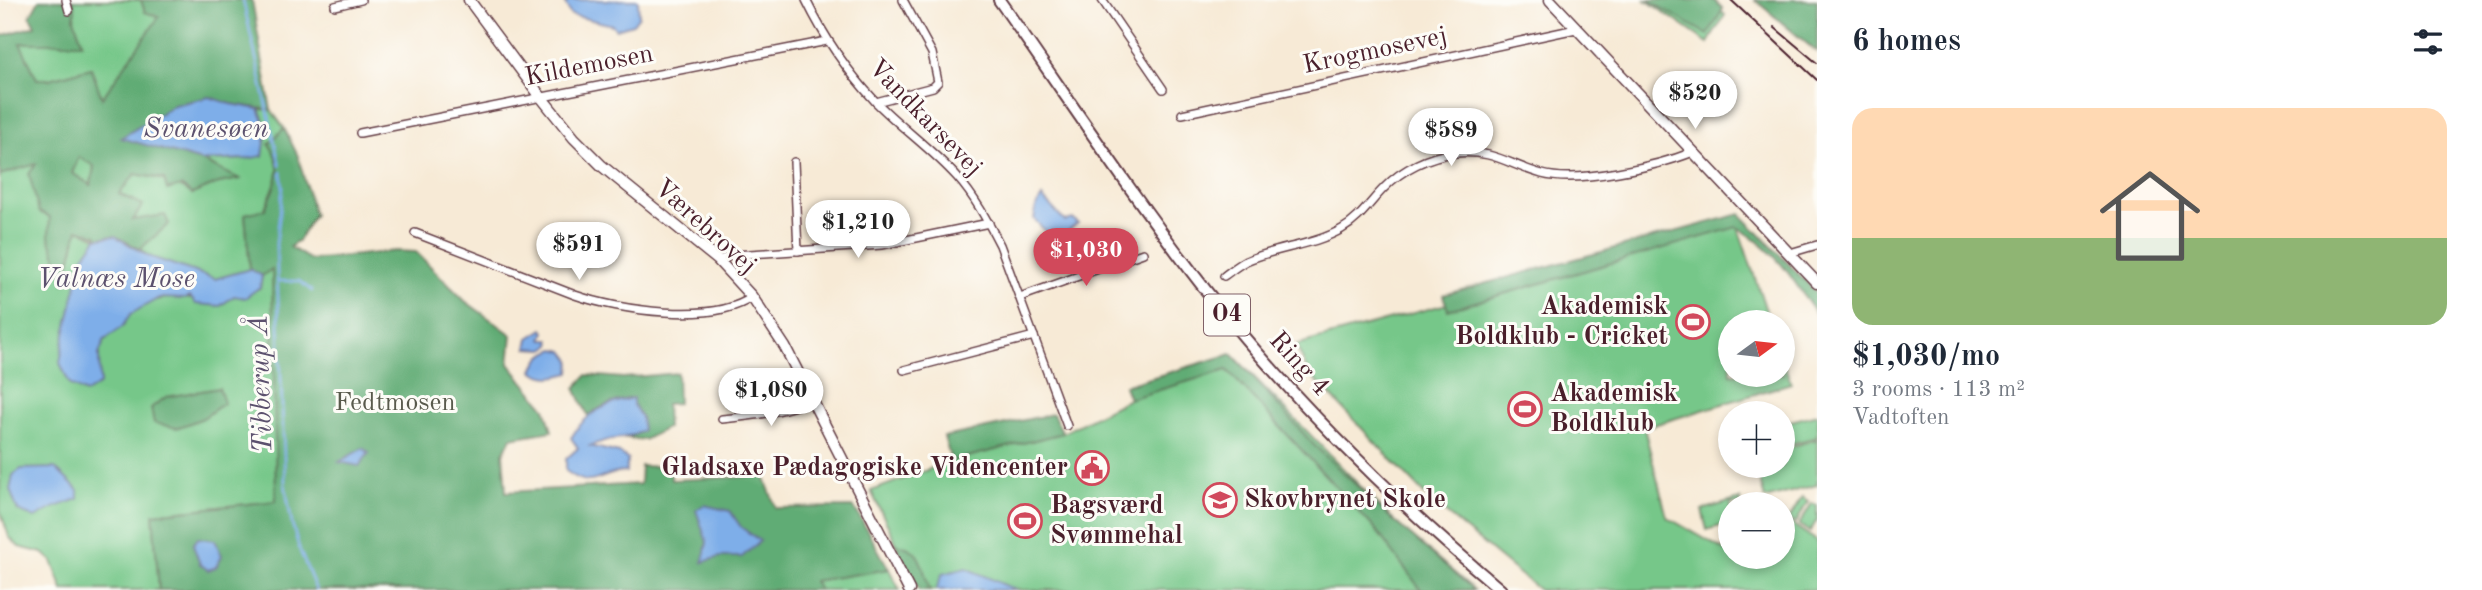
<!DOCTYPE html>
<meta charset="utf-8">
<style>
body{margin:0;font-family:"Old Standard TT",serif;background:#f2f2f3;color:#1f2937;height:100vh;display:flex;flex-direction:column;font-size:26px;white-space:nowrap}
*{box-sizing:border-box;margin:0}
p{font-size:23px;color:#747a83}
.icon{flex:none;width:38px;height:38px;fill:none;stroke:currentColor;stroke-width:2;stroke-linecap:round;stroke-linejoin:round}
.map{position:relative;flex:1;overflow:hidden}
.panel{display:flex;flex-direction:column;background:#fff;width:665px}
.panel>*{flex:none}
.needle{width:46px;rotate:75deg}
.fabs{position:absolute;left:1718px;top:310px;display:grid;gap:14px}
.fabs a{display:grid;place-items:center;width:77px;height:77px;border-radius:50%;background:#fff;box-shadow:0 4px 10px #0003;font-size:35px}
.price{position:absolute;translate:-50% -60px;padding:0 16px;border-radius:24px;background:#fff;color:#222;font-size:23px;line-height:46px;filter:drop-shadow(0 2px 4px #0008)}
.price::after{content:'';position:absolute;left:50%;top:42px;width:21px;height:16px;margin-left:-10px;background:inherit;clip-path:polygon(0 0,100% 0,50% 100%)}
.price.selected{background:#d1495b;color:#fff}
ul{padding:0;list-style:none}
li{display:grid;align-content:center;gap:14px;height:371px;padding:0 35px}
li+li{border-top:2px solid #e0e1e3}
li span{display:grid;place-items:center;height:217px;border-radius:21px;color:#555}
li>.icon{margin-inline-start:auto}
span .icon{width:126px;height:126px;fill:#fffc;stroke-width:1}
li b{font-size:30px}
h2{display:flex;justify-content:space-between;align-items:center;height:84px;padding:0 35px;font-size:30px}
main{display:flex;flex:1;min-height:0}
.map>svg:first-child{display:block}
.green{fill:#76c789;stroke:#60735a;stroke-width:2}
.forest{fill:#60ac75;stroke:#556650;stroke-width:2;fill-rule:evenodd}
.water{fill:#7eaee9;stroke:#64668a;stroke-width:2}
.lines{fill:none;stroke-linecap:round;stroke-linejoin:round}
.stream{stroke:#7eaee9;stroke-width:2.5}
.street-casing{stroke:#643d45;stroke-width:10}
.secondary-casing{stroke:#643d45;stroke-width:13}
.primary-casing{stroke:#643d45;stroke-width:14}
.street{stroke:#fff;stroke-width:7}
.secondary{stroke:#fff;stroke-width:10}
.primary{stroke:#fff;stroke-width:10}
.tram{stroke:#4a1f2b;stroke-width:2}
.labels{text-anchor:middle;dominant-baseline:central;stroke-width:6;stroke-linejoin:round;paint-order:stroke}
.shield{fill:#fdfcf7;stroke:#806168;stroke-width:2}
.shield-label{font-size:24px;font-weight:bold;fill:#4a1f2b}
.street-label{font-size:26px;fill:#4a1f2b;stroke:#fdfcf7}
.poi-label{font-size:26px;font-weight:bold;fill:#4a1f2b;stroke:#fdfcf7;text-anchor:start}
.park-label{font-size:26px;fill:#595a4c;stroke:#fdfcf7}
.water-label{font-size:28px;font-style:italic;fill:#5c516e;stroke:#fdfcf7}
</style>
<main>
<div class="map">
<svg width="1817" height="590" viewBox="0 0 1817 590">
<rect width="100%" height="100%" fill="#fdfcf7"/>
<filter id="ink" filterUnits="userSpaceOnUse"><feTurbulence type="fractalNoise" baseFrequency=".0143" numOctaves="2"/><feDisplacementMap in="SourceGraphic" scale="14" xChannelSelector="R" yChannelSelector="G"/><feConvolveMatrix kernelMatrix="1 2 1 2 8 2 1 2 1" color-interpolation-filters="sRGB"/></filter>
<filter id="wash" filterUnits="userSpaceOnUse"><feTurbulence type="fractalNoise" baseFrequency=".00686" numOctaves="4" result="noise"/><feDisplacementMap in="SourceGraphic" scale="28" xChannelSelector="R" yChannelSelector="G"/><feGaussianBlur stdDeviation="1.57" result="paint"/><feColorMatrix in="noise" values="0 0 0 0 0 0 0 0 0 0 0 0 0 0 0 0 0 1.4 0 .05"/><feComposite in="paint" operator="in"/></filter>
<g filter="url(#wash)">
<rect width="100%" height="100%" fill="#f7ead6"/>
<g class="green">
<polygon points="73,0 141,0 145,12 160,16 102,99 91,68 50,79 37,79 19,43 82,42 74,19 75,10"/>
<polygon points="1646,0 1708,0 1725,15 1708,43"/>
<path d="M259 109 271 110 284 128 269 144C287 170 275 184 264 210L245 214 250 269 215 279 148 256 140 249 168 223 164 216 132 220 119 195 135 174C156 178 174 181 192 194L219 183 239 179 202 161 246 159 267 129Z"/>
<polygon points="79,157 94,166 91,185 72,173"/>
<path d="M37 163 50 216 49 237 66 280 78 229 97 238 83 259 100 384C99 368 95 348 108 337 112 333 118 331 121 327 125 323 127 317 132 313 157 291 191 297 220 306L234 296 260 288 262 276 272 268 277 501 153 514 159 590H63L52 561 43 553 19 547 9 537 0 510V175Z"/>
<polygon points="1737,225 1770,322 1731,322 1731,374 1783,374 1783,361 1791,383 1644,428 1667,517 1726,551 1731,544 1731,556 1783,556 1783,518 1817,541 1817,590 1539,590 1431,501 1308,372 1296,345"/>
<polygon points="1232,354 1394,521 1474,590 919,590 871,491 951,461 1063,433 1129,399 1124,386"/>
<polygon points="1817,414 1817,437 1783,446 1783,423"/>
<polygon points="1817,439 1817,485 1765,499 1756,466 1783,466 1783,449"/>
<polygon points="1802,497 1808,501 1796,523 1789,519"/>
<polygon points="1740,499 1741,504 1731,504 1731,523 1707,530 1702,510"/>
<polygon points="1812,503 1817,506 1817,520 1810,532 1799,525"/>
<polygon points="889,569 900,590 820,590 813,581"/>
</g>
<g class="forest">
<path d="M39 0H73L75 10 74 19 82 43H20L37 79H50L91 68 102 98 159 17 145 12 141 0H252L271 110 231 104 209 97 174 105 122 138 202 161 240 179 219 183 192 194 181 186 167 190 164 179 135 174 119 194 143 205 133 220 165 215 169 224 140 249 115 236 97 238V235L78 229 65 282 49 237 50 217 39 212 29 174 36 164 0 175V36L35 26 30 16ZM79 157 94 166 91 185 72 173Z"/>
<polygon points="1648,0 1714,0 1723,9 1708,35"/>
<polygon points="1755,0 1817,0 1817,52"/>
<path d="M284 128 298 156 314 215 298 241 290 247 311 260 396 251 416 252 465 301 512 335 509 364 545 408 552 431 511 438 503 454 506 492 640 484 641 466 671 467V480L764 476 776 508 854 507 889 569 814 581 820 590H159L153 514 276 501 272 269 262 276 250 269 245 214 265 209C275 183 287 170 269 144Z"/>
<path d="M1740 214 1817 293V316C1793 278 1777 251 1737 227L1448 310 1443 295Z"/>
<polygon points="1232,354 1313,444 1394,521 1474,590 1421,590 1376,530 1227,370 1129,399 1124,386"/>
<path d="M677 373 678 403 666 404 667 428 644 440 627 438 643 431 641 417 633 404V398C616 401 602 405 588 416L575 388 587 375 623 378Z"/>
<polygon points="219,388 224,403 203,418 177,428 154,423 151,408 166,397"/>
<polygon points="1053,414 1063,433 951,461 944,437"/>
<path d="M895 544C924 548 921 567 930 590H919Z"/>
</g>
<g class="water">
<polygon points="570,0 638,0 639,16 633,24 616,29 612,25 571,15 565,4"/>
<polygon points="209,97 231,104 259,109 267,129 263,156 246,159 202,161 121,138 174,105"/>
<polygon points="1042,197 1065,221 1073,219 1078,223 1066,233 1046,232 1034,219 1036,207"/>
<polygon points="115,236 148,256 215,279 250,269 262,276 260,287 245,298 234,296 220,306 196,304 190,297 185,299 159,298 131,314 122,327 105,339 99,354 100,384 86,393 70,385 60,363 64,338 83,258 97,238"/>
<polygon points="543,329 545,332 542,339 550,339 551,345 544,349 527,348 529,338"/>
<path d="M555 349 564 351 571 360 570 373C556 377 546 380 533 371 538 359 543 353 555 349Z"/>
<path d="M633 398V404L641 417 643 431C624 440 607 438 590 446L619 453 628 459 626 472C597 472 596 493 566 471V459L578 448 571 438C585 413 606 403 633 398Z"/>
<polygon points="363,448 369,453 359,466 339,462"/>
<polygon points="55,468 78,490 78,499 53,508 35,518 18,511 10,490 13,475 21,469"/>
<polygon points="704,505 730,511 741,527 760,541 742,557 720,557 703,562 707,542 696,510"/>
<polygon points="198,538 215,540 222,556 216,567 208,570 200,564 193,545"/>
<polygon points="966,568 1014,589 1015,590 936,590 942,574"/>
</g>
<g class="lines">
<g class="stream">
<polyline points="243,0 280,166"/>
<polyline points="281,172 283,187 276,244 285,484 292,524 300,551 316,590"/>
<polyline points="278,281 299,281 312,291"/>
</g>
</g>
</g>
<g filter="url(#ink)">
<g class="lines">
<g class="street-casing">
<g id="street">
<polyline points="66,0 69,11"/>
<path d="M806 0C824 37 846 70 875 101 901 128 932 149 957 177 975 197 988 222 1000 245L1067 426"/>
<polyline points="1102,0 1163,89"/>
<polyline points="335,6 361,0"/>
<polyline points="876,102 933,87 938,82 932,53 903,0"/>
<polyline points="1182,114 1576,29"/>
<polyline points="360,133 827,41"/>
<polyline points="794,162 798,251"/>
<path d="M415 233 575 295C618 310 714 325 752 297"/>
<polyline points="1790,253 1817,245"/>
<polyline points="718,260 734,255 882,245 989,223"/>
<path d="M1224 276C1231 271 1238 265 1246 261 1277 247 1313 246 1342 229 1360 219 1370 202 1384 188 1402 169 1429 156 1455 153 1493 149 1509 165 1542 174 1578 184 1658 166 1693 152"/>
<polyline points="1020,297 1143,253"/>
<polyline points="904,370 1034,336"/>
<path d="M722 419C754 416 782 412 812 400"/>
</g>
</g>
<g class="secondary-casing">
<g id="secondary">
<polyline points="469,0 541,97 574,138 602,166 718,260 752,297 785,347 909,590"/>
<polyline points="1550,0 1817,283"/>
</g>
</g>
<g class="primary-casing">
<path id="primary" d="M999 0C1068 98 1134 199 1208 293 1295 403 1394 500 1501 590"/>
</g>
<use href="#street" class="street"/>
<use href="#secondary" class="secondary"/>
<use href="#primary" class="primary"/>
<g class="tram">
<polyline points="1731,0 1817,80"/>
<polyline points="1774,27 1817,63"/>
</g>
</g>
</g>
<defs>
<g id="stadium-ring" transform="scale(1.75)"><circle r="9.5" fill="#fdfcf7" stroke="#d1495b" stroke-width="1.5"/><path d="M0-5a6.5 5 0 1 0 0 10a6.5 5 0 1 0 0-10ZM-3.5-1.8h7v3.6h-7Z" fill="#d1495b"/></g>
<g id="civic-ring" transform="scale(1.75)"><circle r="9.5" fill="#fdfcf7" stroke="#d1495b" stroke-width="1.5"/><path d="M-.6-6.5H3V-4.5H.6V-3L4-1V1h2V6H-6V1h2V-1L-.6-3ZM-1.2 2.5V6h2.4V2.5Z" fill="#d1495b"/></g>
<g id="school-ring" transform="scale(1.75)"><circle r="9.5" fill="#fdfcf7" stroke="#d1495b" stroke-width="1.5"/><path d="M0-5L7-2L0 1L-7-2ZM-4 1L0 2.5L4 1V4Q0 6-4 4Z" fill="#d1495b"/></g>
</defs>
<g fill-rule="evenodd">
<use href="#stadium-ring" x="1693" y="322"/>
<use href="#stadium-ring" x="1525" y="409"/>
<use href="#civic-ring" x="1092" y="468"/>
<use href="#school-ring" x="1220" y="500"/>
<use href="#stadium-ring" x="1025" y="521"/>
</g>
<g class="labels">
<rect class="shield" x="1204" y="294.5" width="46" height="41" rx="5"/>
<g class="shield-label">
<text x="1227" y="315">O4</text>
</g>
<g class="street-label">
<text transform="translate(1375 51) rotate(-12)">Krogmosevej</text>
<text transform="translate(589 66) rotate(-11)">Kildemosen</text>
<text transform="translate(925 118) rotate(46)">Vandkarsevej</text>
<text transform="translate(705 227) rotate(42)">Værebrovej</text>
<text transform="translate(1299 364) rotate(48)">Ring 4</text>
</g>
<g class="poi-label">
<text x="1668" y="307" text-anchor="end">Akademisk<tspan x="1668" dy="30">Boldklub - Cricket</tspan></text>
<text x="1550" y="394">Akademisk<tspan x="1550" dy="30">Boldklub</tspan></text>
<text x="1068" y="468" text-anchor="end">Gladsaxe Pædagogiske Videncenter</text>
<text x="1244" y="500">Skovbrynet Skole</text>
<text x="1050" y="506">Bagsværd<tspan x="1050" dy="30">Svømmehal</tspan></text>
</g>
<g class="park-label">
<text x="395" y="403">Fedtmosen</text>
</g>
<g class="water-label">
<text x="206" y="130">Svanesøen</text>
<text x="116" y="280">Valnæs Mose</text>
<text transform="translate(262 384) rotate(-92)">Tibberup Å</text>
</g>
</g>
</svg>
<div class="fabs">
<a><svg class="needle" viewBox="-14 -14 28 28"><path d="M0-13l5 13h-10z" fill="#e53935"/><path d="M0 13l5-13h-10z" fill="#747a83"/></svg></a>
<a>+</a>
<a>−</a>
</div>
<b class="price" style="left:1695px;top:131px">$520</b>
<b class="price" style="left:1451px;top:168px">$589</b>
<b class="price" style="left:858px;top:260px">$1,210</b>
<b class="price" style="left:579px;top:282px">$591</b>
<b class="price selected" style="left:1086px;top:288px">$1,030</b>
<b class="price" style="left:771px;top:428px">$1,080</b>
</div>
<section class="panel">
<h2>6 homes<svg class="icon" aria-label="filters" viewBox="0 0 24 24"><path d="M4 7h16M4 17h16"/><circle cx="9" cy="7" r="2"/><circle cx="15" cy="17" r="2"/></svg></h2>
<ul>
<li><span style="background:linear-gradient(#ffd9b3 60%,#8fb573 0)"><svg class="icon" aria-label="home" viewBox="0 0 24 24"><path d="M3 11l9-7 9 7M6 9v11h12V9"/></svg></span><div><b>$1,030/mo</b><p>3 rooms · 113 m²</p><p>Vadtoften</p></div></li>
</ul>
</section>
</main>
